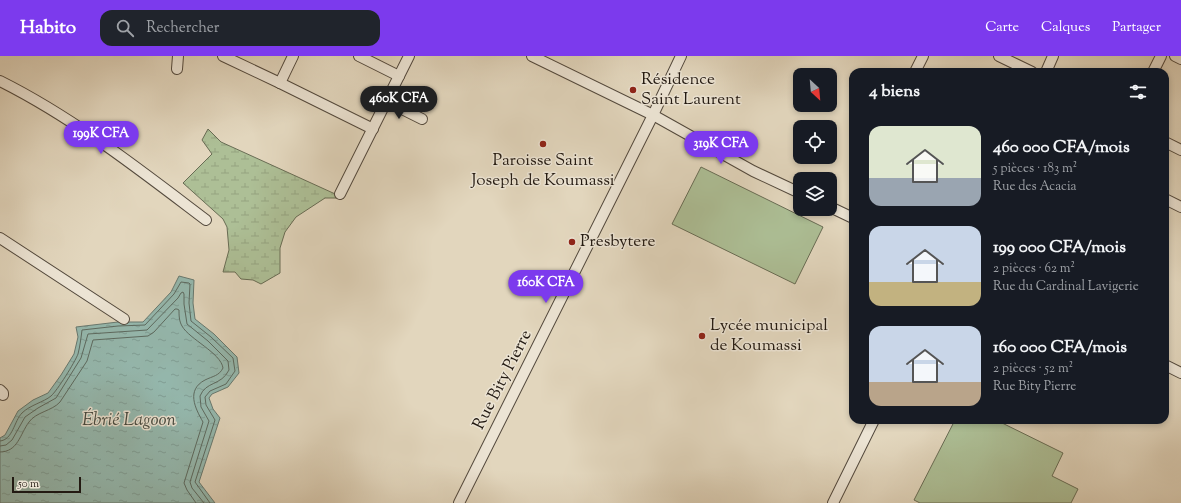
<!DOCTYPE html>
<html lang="fr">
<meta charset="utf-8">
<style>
body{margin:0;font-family:"Sorts Mill Goudy",serif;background:#20242c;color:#f1f3f6;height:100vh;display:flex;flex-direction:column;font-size:15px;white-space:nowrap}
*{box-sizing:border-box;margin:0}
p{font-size:13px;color:#9ea1a6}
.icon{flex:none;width:22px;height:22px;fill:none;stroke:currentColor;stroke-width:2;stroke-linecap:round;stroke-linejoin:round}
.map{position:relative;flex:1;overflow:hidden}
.drawer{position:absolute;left:849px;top:12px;width:320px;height:356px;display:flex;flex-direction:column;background:#171b24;border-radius:12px;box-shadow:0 2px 6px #0003}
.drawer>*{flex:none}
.needle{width:26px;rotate:154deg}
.controls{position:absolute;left:793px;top:12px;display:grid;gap:8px}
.controls a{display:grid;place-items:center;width:44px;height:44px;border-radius:8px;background:#171b24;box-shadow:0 2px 6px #0003;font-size:20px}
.scale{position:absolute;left:12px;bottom:10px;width:69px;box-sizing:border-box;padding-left:4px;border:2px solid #231a12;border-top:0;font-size:11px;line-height:14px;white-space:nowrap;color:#231a12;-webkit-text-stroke:3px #ece4d4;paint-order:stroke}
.price{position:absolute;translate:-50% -34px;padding:0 9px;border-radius:14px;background:#7c3aed;color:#fff;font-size:13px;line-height:26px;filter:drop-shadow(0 1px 2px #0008)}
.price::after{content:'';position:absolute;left:50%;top:24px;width:12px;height:9px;margin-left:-6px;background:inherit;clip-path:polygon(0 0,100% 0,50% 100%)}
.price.selected{background:#222;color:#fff}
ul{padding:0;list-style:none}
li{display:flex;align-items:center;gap:12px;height:100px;padding:0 20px}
li span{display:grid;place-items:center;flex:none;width:112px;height:80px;border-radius:12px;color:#555}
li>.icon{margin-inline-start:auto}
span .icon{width:48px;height:48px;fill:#fffc;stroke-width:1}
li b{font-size:17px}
h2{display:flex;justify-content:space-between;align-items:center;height:48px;padding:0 20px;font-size:17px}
header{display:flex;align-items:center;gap:24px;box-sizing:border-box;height:56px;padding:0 20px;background:#7c3aed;color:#fff}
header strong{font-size:19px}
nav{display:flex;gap:22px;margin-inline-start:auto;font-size:14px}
.search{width:280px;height:36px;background:#20242c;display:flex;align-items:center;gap:10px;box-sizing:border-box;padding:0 14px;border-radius:12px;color:#9ea1a6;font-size:15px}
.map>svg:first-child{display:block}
.green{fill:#adbf96;stroke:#686c54}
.wetland{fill:url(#wetland-marsh);stroke:#686c54}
.water{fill:url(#water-ripples);stroke:#677970}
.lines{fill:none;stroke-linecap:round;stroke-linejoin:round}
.shore{stroke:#5c6a60;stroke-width:1}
.street-casing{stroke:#53493d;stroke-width:12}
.street{stroke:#ece4d4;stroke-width:10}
.poi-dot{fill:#8f2418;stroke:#ece4d4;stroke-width:1.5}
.labels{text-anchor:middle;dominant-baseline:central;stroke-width:3;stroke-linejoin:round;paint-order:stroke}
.poi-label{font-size:17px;fill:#231a12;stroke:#ece4d4;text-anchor:start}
.street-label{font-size:17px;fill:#231a12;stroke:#ece4d4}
.water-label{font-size:18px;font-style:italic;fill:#454a41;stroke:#ece4d4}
</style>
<header>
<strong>Habito</strong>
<div class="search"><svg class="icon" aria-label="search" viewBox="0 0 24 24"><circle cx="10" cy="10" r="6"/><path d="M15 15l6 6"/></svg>Rechercher</div>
<nav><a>Carte</a><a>Calques</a><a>Partager</a></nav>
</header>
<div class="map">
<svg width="1181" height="447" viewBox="0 0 1181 447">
<defs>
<pattern id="wetland-marsh" width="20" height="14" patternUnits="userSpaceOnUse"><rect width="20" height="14" fill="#adbf96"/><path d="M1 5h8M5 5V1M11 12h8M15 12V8" fill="none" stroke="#95a480"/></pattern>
<pattern id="water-ripples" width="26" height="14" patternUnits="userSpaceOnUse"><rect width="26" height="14" fill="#95b9af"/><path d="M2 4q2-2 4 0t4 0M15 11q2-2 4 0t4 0" fill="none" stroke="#809e96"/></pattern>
</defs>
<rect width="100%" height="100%" fill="#e2d6bd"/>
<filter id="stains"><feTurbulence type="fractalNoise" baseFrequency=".005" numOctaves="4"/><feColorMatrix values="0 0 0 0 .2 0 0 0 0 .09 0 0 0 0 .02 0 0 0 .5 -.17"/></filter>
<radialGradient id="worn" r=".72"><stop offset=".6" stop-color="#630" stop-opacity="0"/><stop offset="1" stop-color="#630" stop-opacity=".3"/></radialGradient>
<g class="green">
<polygon points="701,111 823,171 795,228 672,168"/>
<polygon points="955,364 996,364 1063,397 1052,420 1078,433 1071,447 920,447 914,444"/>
</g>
<polygon class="wetland" points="208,73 221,86 344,142 325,142 296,161 285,176 280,192 280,217 261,228 253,224 241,223 235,216 223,216 229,194 227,171 223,163 183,127 212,98 202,84"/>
<polygon class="water" points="179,220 194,224 193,247 195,263 214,278 237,301 239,317 228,331 212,338 209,342 213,353 220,362 199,426 215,447 0,447 0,382 5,379 18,355 33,344 48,337 61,319 74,298 78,281 76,271 118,266 143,266 171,236"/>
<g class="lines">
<g class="shore">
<path d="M0 385C13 384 14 365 22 357 30 349 44 346 51 340 57 335 75 306 78 298 80 290 81 282 82 274L118 270 145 269 174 238 181 226 189 227 190 228 189 247 191 265 211 281 233 302 235 315 226 328 210 335 205 341 206 349 215 364 195 426 210 447"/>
<path d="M0 390 6 389 12 384 25 361 38 352 56 342 81 302 88 278 147 274 178 242 181 237 183 236 184 238V248L187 268 208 285 228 305 229 314C221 330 206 325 200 340L201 351 209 365 190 426 192 432 204 447"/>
<path d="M0 396C18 396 20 378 29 366 36 356 52 355 60 346L87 305 93 284 148 280 154 276 175 253H177L179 254C179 259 179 265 182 270 189 283 221 297 223 312 219 320 213 320 205 324 186 334 195 352 203 366L184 427 187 434 196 447"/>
</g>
<g class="street-casing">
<g id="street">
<polyline points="223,0 280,27 373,73"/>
<polyline points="359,0 399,20"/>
<polyline points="532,0 653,59 753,115 800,137"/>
<polyline points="999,0 1032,16"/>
<polyline points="1175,0 1181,3"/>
<polyline points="177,13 178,0"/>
<polyline points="915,16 923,0"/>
<polyline points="1046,16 1053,0"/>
<polyline points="1153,16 1161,0"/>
<path d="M0 25C74 62 140 114 206 164"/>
<polyline points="280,27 293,0"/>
<polyline points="386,45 422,63"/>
<polyline points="1165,86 1181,94"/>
<polyline points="340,138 409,0"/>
<polyline points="1165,143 1181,151"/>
<polyline points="830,151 853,162"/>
<polyline points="0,182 124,263"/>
<polyline points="1165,309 1181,317"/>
<polyline points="0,334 3,337 3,339"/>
<polyline points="459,447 653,59 681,0"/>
<polyline points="833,447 874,364"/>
</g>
</g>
<use href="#street" class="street"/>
</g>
<g class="poi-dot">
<circle cx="633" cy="34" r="4"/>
<circle cx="543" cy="88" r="4"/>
<circle cx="572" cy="186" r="4"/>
<circle cx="702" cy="280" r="4"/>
</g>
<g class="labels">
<g class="poi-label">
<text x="641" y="24">Résidence<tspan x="641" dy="20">Saint Laurent</tspan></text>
<text x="543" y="105" text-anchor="middle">Paroisse Saint<tspan x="543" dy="20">Joseph de Koumassi</tspan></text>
<text x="580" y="186">Presbytere</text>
<text x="710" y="270">Lycée municipal<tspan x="710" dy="20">de Koumassi</tspan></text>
</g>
<g class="street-label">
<text transform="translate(503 324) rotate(-63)">Rue Bity Pierre</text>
</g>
<g class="water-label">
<text x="129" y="365">Ébrié Lagoon</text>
</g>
</g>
<rect width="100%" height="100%" filter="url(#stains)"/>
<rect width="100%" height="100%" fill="url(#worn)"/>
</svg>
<div class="controls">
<a><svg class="needle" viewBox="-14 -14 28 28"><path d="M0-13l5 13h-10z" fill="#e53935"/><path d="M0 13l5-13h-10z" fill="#9ea1a6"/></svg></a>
<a><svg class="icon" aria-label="locate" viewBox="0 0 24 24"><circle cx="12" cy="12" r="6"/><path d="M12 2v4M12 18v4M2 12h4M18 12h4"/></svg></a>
<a><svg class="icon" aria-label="layers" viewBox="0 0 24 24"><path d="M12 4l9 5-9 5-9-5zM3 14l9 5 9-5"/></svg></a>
</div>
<div class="scale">50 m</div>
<b class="price selected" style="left:399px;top:64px">460K CFA</b>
<b class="price" style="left:101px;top:99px">199K CFA</b>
<b class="price" style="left:721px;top:109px">319K CFA</b>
<b class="price" style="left:546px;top:248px">160K CFA</b>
<section class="drawer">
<h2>4 biens<svg class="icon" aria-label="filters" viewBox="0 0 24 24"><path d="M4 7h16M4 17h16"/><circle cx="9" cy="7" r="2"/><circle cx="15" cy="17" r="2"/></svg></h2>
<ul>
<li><span style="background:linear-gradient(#dfe7d0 65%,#9aa5b1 0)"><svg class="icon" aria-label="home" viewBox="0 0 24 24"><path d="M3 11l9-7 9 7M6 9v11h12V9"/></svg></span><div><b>460 000 CFA/mois</b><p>5 pièces · 183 m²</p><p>Rue des Acacia</p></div></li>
<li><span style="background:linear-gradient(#c9d6e8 70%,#c2b280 0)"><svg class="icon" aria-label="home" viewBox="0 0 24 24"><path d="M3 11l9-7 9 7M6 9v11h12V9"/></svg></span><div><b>199 000 CFA/mois</b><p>2 pièces · 62 m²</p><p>Rue du Cardinal Lavigerie</p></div></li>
<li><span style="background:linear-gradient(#c9d6e8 70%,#b9a48a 0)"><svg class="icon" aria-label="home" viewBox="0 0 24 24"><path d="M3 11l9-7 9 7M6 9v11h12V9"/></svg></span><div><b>160 000 CFA/mois</b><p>2 pièces · 52 m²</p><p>Rue Bity Pierre</p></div></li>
</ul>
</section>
</div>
